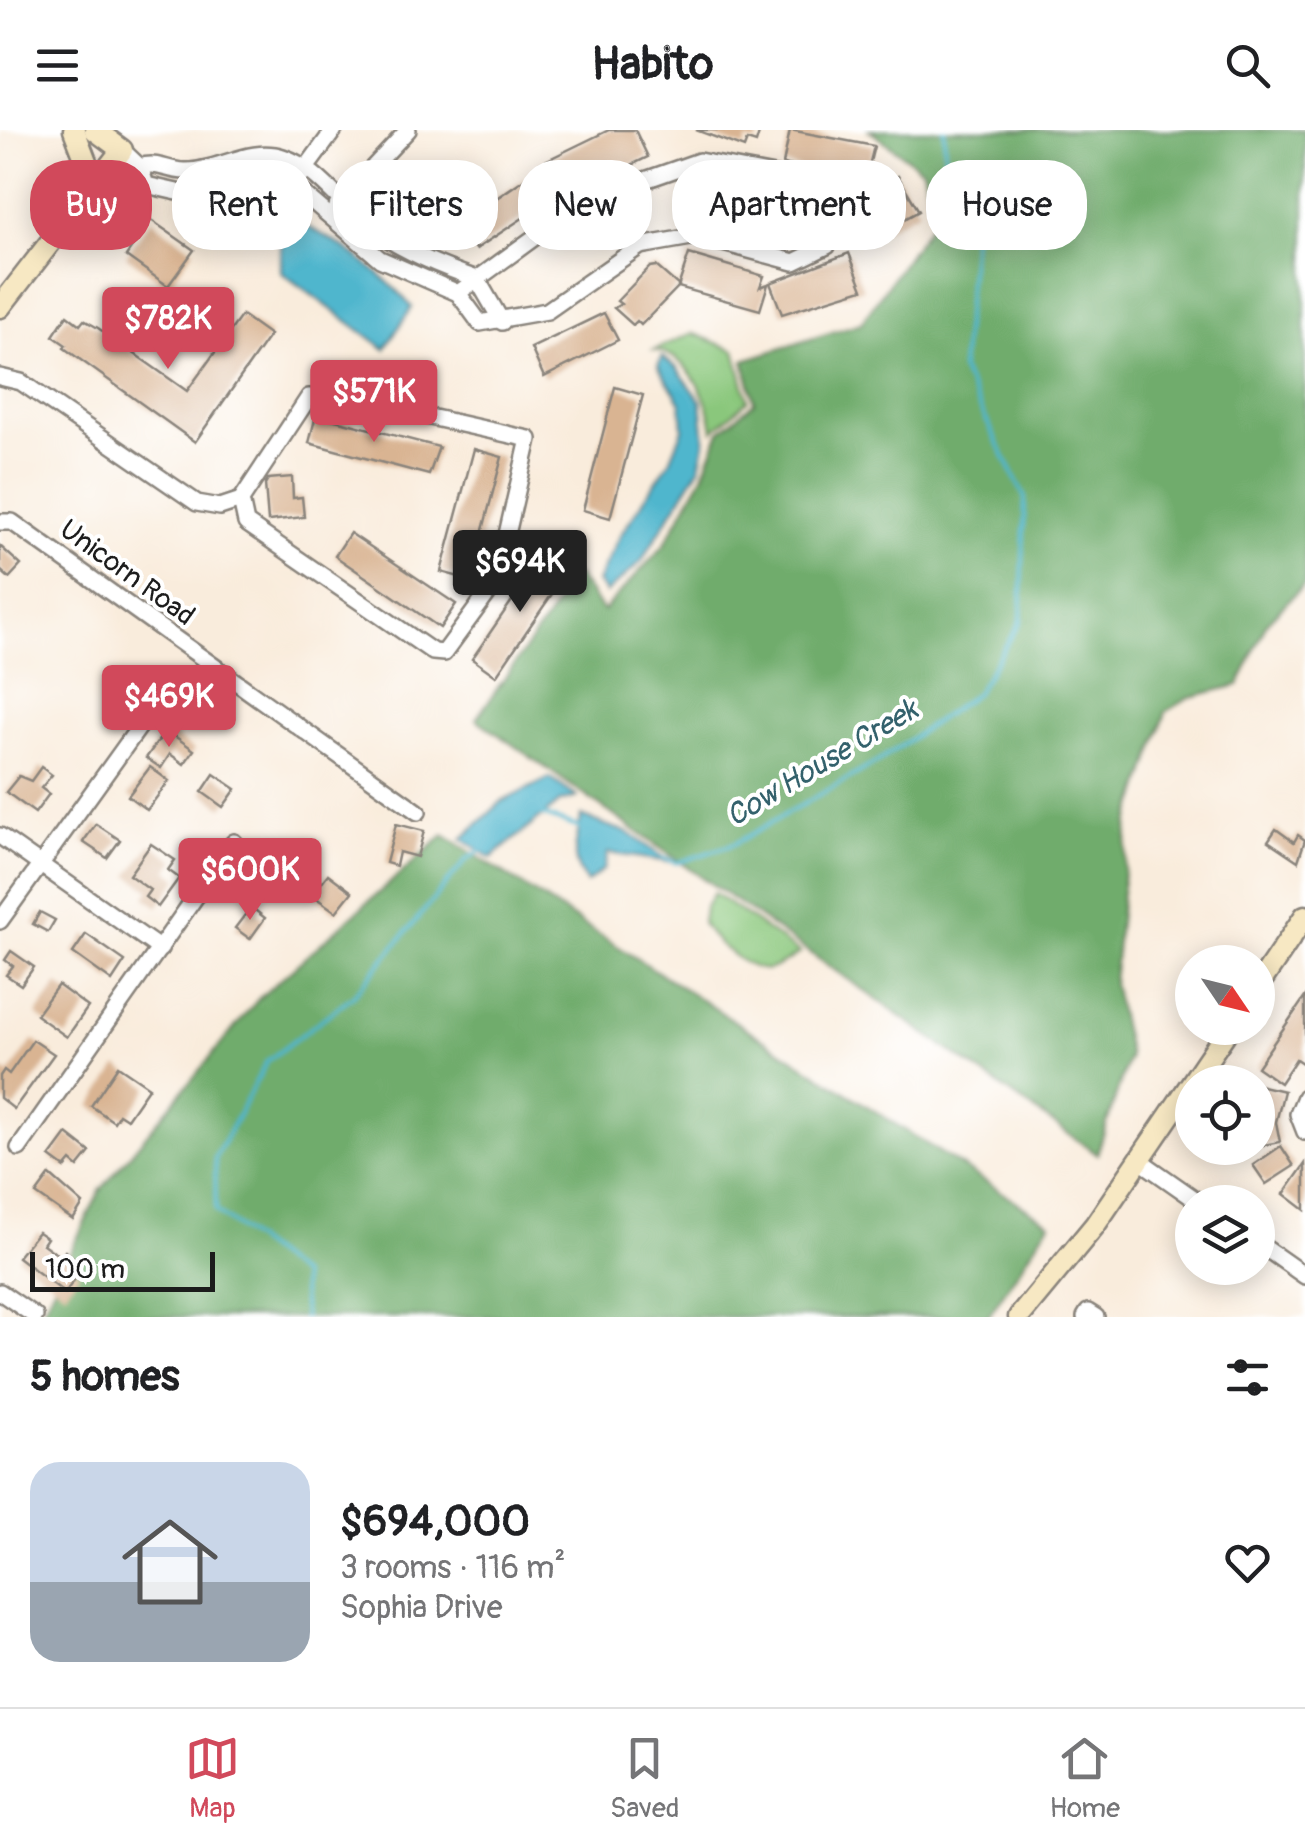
<!DOCTYPE html>
<meta charset="utf-8">
<style>
body{margin:0;font-family:Pangolin,sans-serif;background:#f2f2f2;color:#202124;height:100vh;display:flex;flex-direction:column;font-size:38px;white-space:nowrap}
*{box-sizing:border-box;margin:0}
p{font-size:32px;color:#757577}
.icon{flex:none;width:55px;height:55px;fill:none;stroke:currentColor;stroke-width:2;stroke-linecap:round;stroke-linejoin:round}
.map{position:relative;height:1187px;overflow:hidden}
.drawer{display:flex;flex-direction:column;background:#fff;flex:1}
.drawer>*{flex:none}
.guide{position:absolute;left:30px;top:30px;width:1245px;height:90px;display:flex;gap:20px}
.needle{width:65px;rotate:125deg}
.controls{position:absolute;left:1175px;top:815px;display:grid;gap:20px}
.controls a{display:grid;place-items:center;width:100px;height:100px;border-radius:50%;background:#fff;box-shadow:0 5px 25px #0003;font-size:50px}
.scale{position:absolute;left:30px;bottom:25px;width:185px;box-sizing:border-box;padding-left:10px;border:5px solid #1c1c1c;border-top:0;font-size:28px;line-height:35px;white-space:nowrap;color:#1c1c1c;-webkit-text-stroke:8px #fff;paint-order:stroke}
.price{position:absolute;translate:-50% -85px;padding:0 22px;border-radius:10px;background:#d1495b;color:#fff;font-size:32px;line-height:65px;filter:drop-shadow(0 2px 5px #0008)}
.price::after{content:'';position:absolute;left:50%;top:60px;width:30px;height:22px;margin-left:-15px;background:inherit;clip-path:polygon(0 0,100% 0,50% 100%)}
.price.current{background:#222;color:#fff}
ul{padding:0;list-style:none}
li{display:flex;align-items:center;gap:30px;height:250px;padding:0 30px}
li span{display:grid;place-items:center;flex:none;width:280px;height:200px;border-radius:30px;color:#555}
li>.icon{margin-inline-start:auto}
span .icon{width:120px;height:120px;fill:#fffc;stroke-width:1}
li b{font-size:42px}
h2{display:flex;justify-content:space-between;align-items:center;height:120px;padding:0 30px;font-size:42px}
.chip{padding:0 35px;border-radius:40px;background:#fff;box-shadow:0 5px 25px #0003;font-size:35px;line-height:90px}
.chip.current{background:#d1495b;color:#fff}
header{display:flex;justify-content:space-between;align-items:center;height:130px;padding:0 30px;background:#fff;font-size:45px;font-weight:700}
.menu{display:flex;justify-content:space-around;align-items:center;height:140px;border-top:2px solid #e0e0e0;background:#fff;font-size:28px;color:#757577}
.menu a{display:grid;justify-items:center;gap:5px}
.menu .current{color:#d1495b}
.map>svg:first-child{display:block}
.green{fill:#8ac77c;stroke:#53724c;stroke-width:2.5}
.forest{fill:#6fac6c;stroke:#466444;stroke-width:2.5}
.water{fill:#4fb6cd;stroke:#366974;stroke-width:2.5}
.lines{fill:none;stroke-linecap:round;stroke-linejoin:round}
.stream{stroke:#4fb6cd;stroke-width:4}
.building{fill:#d9b492}
.street-casing{stroke:#8a847c;stroke-width:20}
.secondary-casing{stroke:#8a847c;stroke-width:25}
.street{stroke:#fff;stroke-width:15}
.secondary{stroke:#f7e8c3;stroke-width:20}
.labels{text-anchor:middle;dominant-baseline:central;stroke-width:8;stroke-linejoin:round;paint-order:stroke}
.street-label{font-size:28px;fill:#1c1c1c;stroke:#fff}
.water-label{font-size:30px;font-style:italic;fill:#33616c;stroke:#fff}
</style>
<header><svg class="icon" aria-label="menu" viewBox="0 0 24 24"><path d="M4 6h16M4 12h16M4 18h16"/></svg>Habito<svg class="icon" aria-label="search" viewBox="0 0 24 24"><circle cx="10" cy="10" r="6"/><path d="M15 15l6 6"/></svg></header>
<div class="map">
<svg width="1305" height="1187" viewBox="0 0 1305 1187">
<rect width="100%" height="100%" fill="#fff"/>
<filter id="ink" filterUnits="userSpaceOnUse"><feTurbulence type="fractalNoise" baseFrequency=".01" numOctaves="2"/><feDisplacementMap in="SourceGraphic" scale="20" xChannelSelector="R" yChannelSelector="G"/><feConvolveMatrix kernelMatrix="1 2 1 2 8 2 1 2 1" color-interpolation-filters="sRGB"/></filter>
<filter id="wash" filterUnits="userSpaceOnUse"><feTurbulence type="fractalNoise" baseFrequency=".0048" numOctaves="4" result="noise"/><feDisplacementMap in="SourceGraphic" scale="40" xChannelSelector="R" yChannelSelector="G"/><feGaussianBlur stdDeviation="2.25" result="paint"/><feColorMatrix in="noise" values="0 0 0 0 0 0 0 0 0 0 0 0 0 0 0 0 0 1.4 0 .05"/><feComposite in="paint" operator="in"/></filter>
<g filter="url(#wash)">
<rect width="100%" height="100%" fill="#f9ecdc"/>
<g class="green">
<path d="M692 203 735 220 748 270 713 301C710 271 690 225 654 220Z"/>
<path d="M714 763 800 823C791 828 780 836 770 839 748 844 712 809 702 793L704 778Z"/>
</g>
<g class="forest">
<polygon points="869,0 1305,0 1305,454 1267,492 1239,555 1191,567 1166,582 1129,693 1113,853 1129,926 1097,1024 476,589 577,445 603,481 664,415 703,345 720,301 754,272 744,230 861,193 933,90 923,40"/>
<polygon points="444,705 1050,1093 988,1187 39,1187 100,1061 259,868"/>
</g>
<g class="water">
<path d="M294 90C339 111 380 140 412 177L385 219 281 142V101Z"/>
<polygon points="662,227 677,238 701,271 705,312 700,337 641,432 606,463 597,452 619,407 670,331 683,299 681,273 658,236"/>
<polygon points="550,648 577,667 560,672 491,728 462,709 501,672"/>
<path d="M581 686 629 703 670 732 608 723 604 739 587 753C567 728 577 715 581 686Z"/>
</g>
<g class="lines">
<g class="stream">
<polyline points="540,684 583,699"/>
<polyline points="663,728 677,733 734,714 879,631 976,563 1021,491 1025,368 961,239 974,96 945,30 944,0"/>
<polyline points="304,1187 301,1146 216,1081 215,1028 267,931 354,865 467,729 482,720"/>
</g>
</g>
<g id="blocks">
<g class="building">
<polygon points="609,0 635,0 648,27 557,71 539,34"/>
<polygon points="696,0 760,0 756,13 747,10 744,18"/>
<polygon points="790,0 874,16 865,52 783,34"/>
<polygon points="898,46 919,81 874,106 871,100 862,105 845,75"/>
<polygon points="526,48 544,74 476,119 458,94"/>
<polygon points="417,71 432,80 437,71 452,80 437,105 430,101 425,109 395,92 405,75 412,79"/>
<polygon points="151,90 194,120 168,156 126,126"/>
<polygon points="849,123 863,159 782,184 770,153"/>
<polygon points="689,124 764,146 760,157 768,154 760,180 678,157"/>
<polygon points="656,136 679,156 641,195 637,191 633,195 614,178 621,174 617,171 650,137"/>
<polygon points="604,183 618,210 544,247 531,218"/>
<polygon points="67,185 80,195 84,190 98,198 187,261 242,185 270,205 195,312 64,218 66,215 53,206"/>
<polygon points="615,257 643,265 610,388 583,380"/>
<polygon points="316,285 439,317 429,345 309,313"/>
<polygon points="474,319 502,327 470,450 441,442"/>
<polygon points="292,347 293,368 302,367 304,387 268,391 265,354 268,349"/>
<polygon points="350,403 456,474 440,498 335,426"/>
<polygon points="0,416 21,435 9,448 0,440"/>
<polygon points="544,424 567,442 496,546 472,529"/>
<polygon points="166,600 194,620 184,634 170,624 161,638 146,628"/>
<polygon points="41,637 52,645 41,658 49,664 35,683 6,662 19,646 31,651"/>
<polygon points="150,637 169,651 147,680 128,666"/>
<polygon points="214,644 236,659 223,677 202,662"/>
<polygon points="96,694 120,710 107,728 83,712"/>
<polygon points="396,694 424,701 417,727 399,722 396,736 386,733"/>
<polygon points="1276,699 1294,712 1298,705 1305,710 1298,731 1268,711"/>
<polygon points="151,714 175,730 168,740 179,748 158,777 145,767 150,760 129,745"/>
<polygon points="328,744 352,762 336,782 312,765"/>
<polygon points="251,777 265,788 250,809 235,798"/>
<polygon points="40,782 55,790 48,802 33,794"/>
<polygon points="86,804 125,831 112,851 73,823"/>
<polygon points="11,821 34,837 21,855 6,845 13,836 5,830"/>
<polygon points="58,855 88,877 67,907 36,885"/>
<polygon points="1305,867 1305,928 1302,933 1296,929 1280,953 1257,937"/>
<polygon points="33,910 54,924 14,979 0,968 0,946 4,940 9,944"/>
<polygon points="118,936 149,957 127,989 119,984 114,992 91,976"/>
<polygon points="1258,955 1284,961 1276,992 1280,1012 1258,1016"/>
<polygon points="67,1004 90,1022 78,1037 71,1031 65,1038 50,1027"/>
<polygon points="1281,1016 1294,1036 1266,1054 1253,1035"/>
<polygon points="1305,1034 1305,1080 1284,1064"/>
<polygon points="50,1045 83,1074 73,1090 36,1064"/>
<polygon points="38,1102 47,1108 43,1114 61,1127 65,1121 77,1130 72,1137 79,1143 65,1163 18,1127"/>
</g>
</g>
</g>
<g filter="url(#ink)">
<use href="#blocks" fill-opacity="0" stroke="#8a847c" stroke-width="2.5"/>
<g class="lines">
<g class="street-casing">
<g id="street">
<polyline points="122,20 140,37 146,55 186,64 272,46 292,54 380,129 458,163 480,193 547,181 640,116 697,106 794,132 827,116 828,70 800,50 699,31 645,50 546,99 458,163"/>
<path d="M140 37C158 31 167 41 185 41 217 42 250 16 283 27 318 38 343 78 373 99 405 122 440 136 477 149"/>
<polyline points="301,45 334,0"/>
<polyline points="337,76 408,0"/>
<polyline points="697,106 708,33"/>
<polyline points="477,149 502,192"/>
<polyline points="0,247 21,252 197,373 220,377 241,370 246,393 433,522 444,523 496,452 529,309 394,279 309,267 241,370"/>
<polyline points="0,392 12,392 418,682"/>
<polyline points="0,706 160,819"/>
<polyline points="0,791 142,593"/>
<polyline points="1305,967 1298,984 1305,1002"/>
<polyline points="19,1018 234,712"/>
<polyline points="1139,1030 1199,1072"/>
<polyline points="1258,1113 1305,1146"/>
<polyline points="0,1162 35,1186"/>
<polyline points="1085,1187 1088,1182 1096,1187"/>
</g>
</g>
<g class="secondary-casing">
<g id="secondary">
<polyline points="74,0 87,34 80,69"/>
<polyline points="0,177 122,20 95,0"/>
<polyline points="1258,856 1305,786"/>
<polyline points="1019,1187 1095,1095 1229,898"/>
</g>
</g>
<use href="#street" class="street"/>
<use href="#secondary" class="secondary"/>
</g>
</g>
<g class="labels">
<g class="street-label">
<text transform="translate(127 443) rotate(36)">Unicorn Road</text>
</g>
<g class="water-label">
<text transform="translate(822 633) rotate(-31)">Cow House Creek</text>
</g>
</g>
</svg>
<div class="controls">
<a><svg class="needle" viewBox="-14 -14 28 28"><path d="M0-13l5 13h-10z" fill="#e53935"/><path d="M0 13l5-13h-10z" fill="#757577"/></svg></a>
<a><svg class="icon" aria-label="locate" viewBox="0 0 24 24"><circle cx="12" cy="12" r="6"/><path d="M12 2v4M12 18v4M2 12h4M18 12h4"/></svg></a>
<a><svg class="icon" aria-label="layers" viewBox="0 0 24 24"><path d="M12 4l9 5-9 5-9-5zM3 14l9 5 9-5"/></svg></a>
</div>
<div class="scale">100 m</div>
<b class="price" style="left:168px;top:242px">$782K</b>
<b class="price" style="left:374px;top:315px">$571K</b>
<b class="price current" style="left:520px;top:485px">$694K</b>
<b class="price" style="left:169px;top:620px">$469K</b>
<b class="price" style="left:250px;top:793px">$600K</b>
<div class="guide">
<a class="chip current">Buy</a>
<a class="chip">Rent</a>
<a class="chip">Filters</a>
<a class="chip">New</a>
<a class="chip">Apartment</a>
<a class="chip">House</a>
</div>
</div>
<section class="drawer">
<h2>5 homes<svg class="icon" aria-label="filters" viewBox="0 0 24 24"><path d="M4 7h16M4 17h16"/><circle cx="9" cy="7" r="2"/><circle cx="15" cy="17" r="2"/></svg></h2>
<ul>
<li><span style="background:linear-gradient(#c9d6e8 60%,#9aa5b1 0)"><svg class="icon" aria-label="home" viewBox="0 0 24 24"><path d="M3 11l9-7 9 7M6 9v11h12V9"/></svg></span><div><b>$694,000</b><p>3 rooms · 116 m²</p><p>Sophia Drive</p></div><svg class="icon" aria-label="heart" viewBox="0 0 24 24"><path d="M12 20l-8-8c-3-5 5-10 8-4 3-6 11-1 8 4z"/></svg></li>
</ul>
</section>
<nav class="menu">
<a class="current"><svg class="icon" aria-label="map" viewBox="0 0 24 24"><path d="M3 6l6-2 6 2 6-2v14l-6 2-6-2-6 2zM9 4v14M15 6v14"/></svg>Map</a>
<a><svg class="icon" aria-label="saved" viewBox="0 0 24 24"><path d="M7 4h10v16l-5-4-5 4z"/></svg>Saved</a>
<a><svg class="icon" aria-label="home" viewBox="0 0 24 24"><path d="M3 11l9-7 9 7M6 9v11h12V9"/></svg>Home</a>
</nav>
